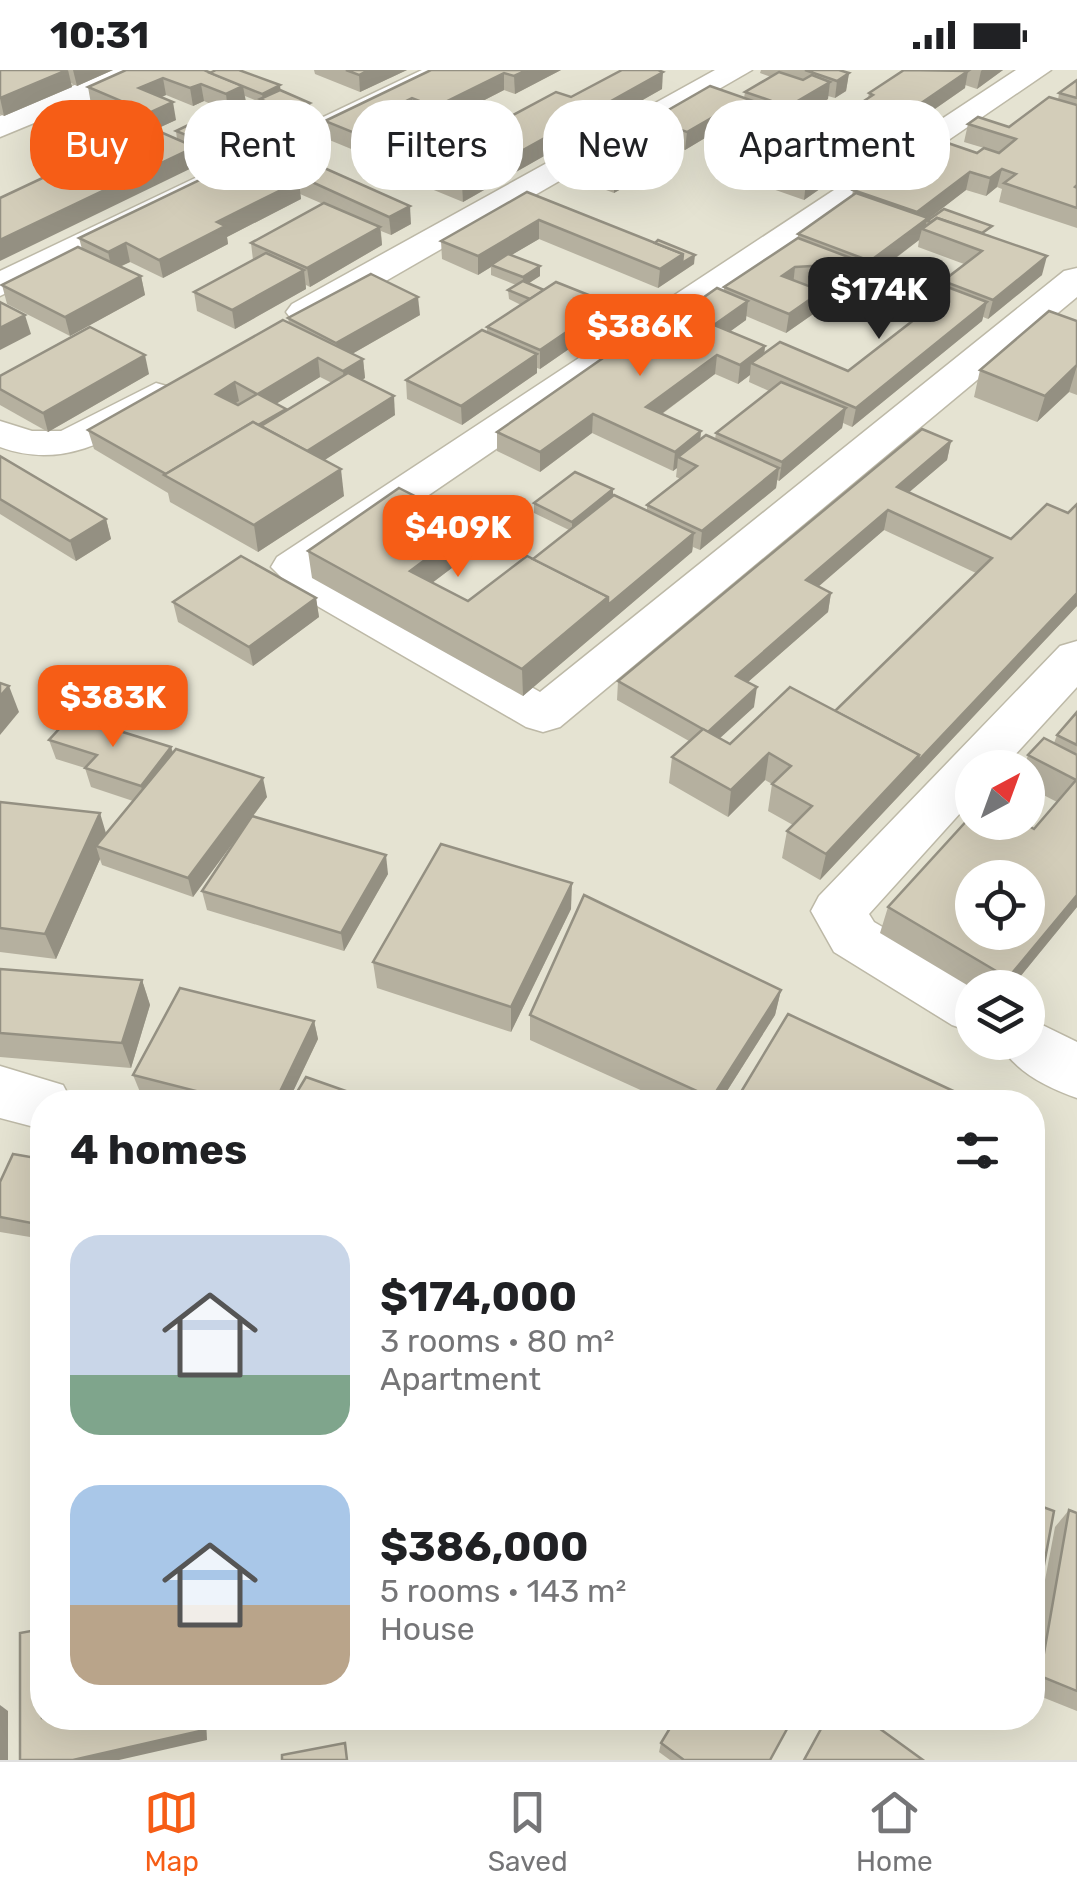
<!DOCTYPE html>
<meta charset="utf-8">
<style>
body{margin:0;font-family:Rubik,sans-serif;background:#f2f2f2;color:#202124;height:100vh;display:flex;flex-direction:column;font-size:38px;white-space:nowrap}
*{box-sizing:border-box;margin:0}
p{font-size:32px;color:#757577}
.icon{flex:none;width:55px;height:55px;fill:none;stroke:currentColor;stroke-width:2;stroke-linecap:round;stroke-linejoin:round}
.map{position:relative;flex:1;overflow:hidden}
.drawer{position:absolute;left:30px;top:1020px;width:1015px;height:640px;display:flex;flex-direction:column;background:#fff;border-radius:40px;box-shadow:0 10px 40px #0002}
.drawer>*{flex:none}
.hud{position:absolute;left:30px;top:30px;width:1018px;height:90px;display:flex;gap:20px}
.needle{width:65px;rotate:41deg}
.buttons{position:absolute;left:955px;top:680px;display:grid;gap:20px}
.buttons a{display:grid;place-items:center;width:90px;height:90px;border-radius:50%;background:#fff;box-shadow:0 10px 40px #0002;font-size:50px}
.price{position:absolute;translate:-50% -85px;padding:0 22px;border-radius:20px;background:#f65d16;color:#fff;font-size:32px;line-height:65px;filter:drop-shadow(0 2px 5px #0008)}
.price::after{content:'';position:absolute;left:50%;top:60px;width:30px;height:22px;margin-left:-15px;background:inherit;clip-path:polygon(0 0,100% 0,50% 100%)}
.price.on{background:#222;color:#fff}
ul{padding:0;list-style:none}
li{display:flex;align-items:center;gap:30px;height:250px;padding:0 40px}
li span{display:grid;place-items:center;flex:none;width:280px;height:200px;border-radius:30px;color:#555}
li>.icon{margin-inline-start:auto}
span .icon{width:120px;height:120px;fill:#fffc;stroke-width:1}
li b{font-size:42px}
h2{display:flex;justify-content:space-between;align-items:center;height:120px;padding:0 40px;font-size:42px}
.pill{padding:0 35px;border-radius:40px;background:#fff;box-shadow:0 10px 40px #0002;font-size:35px;line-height:90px}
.pill.on{background:#f65d16;color:#fff}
.status{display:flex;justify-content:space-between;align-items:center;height:70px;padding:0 50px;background:#fff;direction:ltr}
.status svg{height:28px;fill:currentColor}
.dock{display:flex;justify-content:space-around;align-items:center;height:140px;border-top:2px solid #e0e0e0;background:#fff;font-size:28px;color:#757577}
.dock a{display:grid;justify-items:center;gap:5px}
.dock .on{color:#f65d16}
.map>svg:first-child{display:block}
.residential{fill:#e5e3d2;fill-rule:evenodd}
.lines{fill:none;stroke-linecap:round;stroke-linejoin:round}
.minor-casing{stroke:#bdb9a7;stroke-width:3}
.minor{fill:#fff;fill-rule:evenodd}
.wall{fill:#b5b09f;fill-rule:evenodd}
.shaded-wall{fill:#949082}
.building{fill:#d3cdb9;stroke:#949082;stroke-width:2.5;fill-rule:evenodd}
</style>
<div class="status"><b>10:31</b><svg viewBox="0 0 49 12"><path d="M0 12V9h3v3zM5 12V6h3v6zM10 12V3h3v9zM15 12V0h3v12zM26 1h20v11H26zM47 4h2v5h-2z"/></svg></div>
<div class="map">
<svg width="1077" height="1690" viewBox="0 0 1077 1690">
<rect width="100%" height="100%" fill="#f2f0e4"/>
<path class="residential" d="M0 0H1077V1690H0ZM972 698H1028V752H972ZM972 808H1028V862H972ZM972 918H1028V972H972ZM42 1032H1032V1648H42Z"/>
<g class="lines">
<g class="minor-casing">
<g id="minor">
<polygon points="111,0 152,0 148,6 0,67 0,46"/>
<polygon points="422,0 461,0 457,6 0,226 0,201"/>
<polygon points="715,0 752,0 318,250 292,250 286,242 292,234"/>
<polygon points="1016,0 1051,0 322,498 540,622 1064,201 1077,198 1077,227 560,657 543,662 526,657 300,526 271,497 277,487"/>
<path d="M156 313 170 317 176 325 170 333C115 367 66 401 0 377V351L32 361H61Z"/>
<polygon points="1077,571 1077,617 1003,698 972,698 972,730 869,844 874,852 986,918 972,918 972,962 952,955 834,882 811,841 819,826 1060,576"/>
<path d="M1028 948 1077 972V1028C1048 1018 1013 1001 999 972H1028Z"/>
<polygon points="0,996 63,1015 72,1032 42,1032 42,1059 0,1048"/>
</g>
</g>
<use href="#minor" class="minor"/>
</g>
<g class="wall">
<polygon points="0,0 113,0 77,16 71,13 72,17 4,46 0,44"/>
<polygon points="314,0 407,0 360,22 315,4"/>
<polygon points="431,0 561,0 515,24 504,20 436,55 413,46 389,58 428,79 571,27 662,19 463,132 407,109 407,102 327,69 325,51"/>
<polygon points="761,0 839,0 849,3 846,21 835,28 828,26 828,29 793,50 821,59 868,28 869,23 904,0 1003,0 977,19 965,15 965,18 804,130 733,105 735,87 775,61 756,54 757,44 755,43 754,50 742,57 730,53 685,80 650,67 651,50 744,28 745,22 771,7 760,3"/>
<path d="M210 3 281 21 310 33 311 42 291 51 261 38 260 32 245 26 246 33 244 34 272 61 211 92 197 86 198 95 42 109 40 101 72 92 147 58 91 34 88 17ZM166 25 193 36 204 31 222 39 176 61 177 69 154 60 176 50 161 27Z"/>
<path d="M1077 10V158L999 132 1002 119 997 117 986 126 966 120 927 150 926 155 927 151 990 165 1042 205 988 249 983 247 982 251 852 357 843 353 842 358 779 411 777 410 776 418 700 480 693 477 692 482 523 626 312 508 308 481 473 482 432 513 468 531 533 489 569 460 534 443V433L613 419V426L647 441V435L681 409 676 407 677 398 673 401 592 363 540 402 497 381V362L657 260 724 221V217L798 168V164L852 126 853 120 918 85 977 83 984 78 964 72 968 54 1009 57 1058 30 1059 23ZM919 170 918 177 964 194 943 211 942 215 887 195ZM826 213 856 224 862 220 860 227 916 248 848 301 764 284 765 276 730 261 746 250V246L786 263 819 240 822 221 805 215ZM715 304 738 314 750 305 749 312 769 321 716 363 715 369 700 370 701 361 662 344Z"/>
<polygon points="577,100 628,115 614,123 577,109"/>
<polygon points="292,103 411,154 391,165 381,161 382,175 310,217 306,215 306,219 235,259 197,241 194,222 253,190 251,173 323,134 300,124 301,129 227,167 228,174 163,208 130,192 120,197 141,206 145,225 70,266 7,234 2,215 82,179 79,168 293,108"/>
<polygon points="527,122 694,194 658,218 539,169 511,185 540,206 529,213 544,220 609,233 608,252 540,299 537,298 537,303 462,355 407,329 406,310 487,262 487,257 521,235 509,229 508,220 516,215 491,205 491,197 478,205 442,189 441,171"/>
<path d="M420 245 352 284 363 289 365 308 362 310 395 345 324 390 344 426 258 482 170 432 168 423 94 379 88 360 289 253 288 248ZM320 307 332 313 286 341V339L276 334Z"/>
<polygon points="1077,251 1077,325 1069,322 1037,352 974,327 980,300"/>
<polygon points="149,304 48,362 0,335 0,306"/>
<path d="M951 371 947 390 909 422 1011 469 1068 443 1077 434V536L820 810 782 788 787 761 793 755 768 741 772 714 765 710 728 747 669 713 672 687 689 671 617 630 618 611ZM884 460 976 503 835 641 730 674 719 668 754 637 748 612 828 542 831 523 818 516Z"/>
<polygon points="0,386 106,449 111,469 76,491 0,444"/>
<polygon points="316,528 319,547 253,596 178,552 173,532"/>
<polygon points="1077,642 1077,837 1011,918 972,918 880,863 888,837 1034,759 1057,732 1028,717 1028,698 1024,698 1028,685 1054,673 1057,665"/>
<polygon points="49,670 171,677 173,682 267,727 253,746 388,804 344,881 207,840 202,821 244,758 193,827 102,795 100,789 56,889 0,882 0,732 106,763 133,731 91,717 85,698 56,689"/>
<polygon points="571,839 511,962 377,918 373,892"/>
<polygon points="0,899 142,910 150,935 131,998 0,987"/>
<polygon points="781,920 775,945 720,1032 667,1032 530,970 530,945"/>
<polygon points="314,951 318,969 288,1032 178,1032 140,1022 133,1005"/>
<polygon points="42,1089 42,1169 0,1162 0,1112"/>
<polygon points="1069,1440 1077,1443 1077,1641 1032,1623 1032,1579 1055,1457"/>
<polygon points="661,1673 770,1690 670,1690 659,1682"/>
</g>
<g class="shaded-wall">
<polygon points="68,0 72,17 4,46 0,28"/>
<polygon points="73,0 113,0 77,16"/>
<polygon points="369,0 407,0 360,22 359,5"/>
<polygon points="527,0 561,0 515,24 514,6"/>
<polygon points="982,0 1003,0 977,19 981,1"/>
<polygon points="968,1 965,18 804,130 806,112"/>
<polygon points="663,2 662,19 463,132 462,114"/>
<polygon points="504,3 504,20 436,55 435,37"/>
<polygon points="849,3 846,21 835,28 837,11"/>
<polygon points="163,8 166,25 142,36 139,18"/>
<polygon points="830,12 828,29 775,61 777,43"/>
<polygon points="201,14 204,31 193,36 190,18"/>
<polygon points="280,15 281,25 263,30 262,24"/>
<polygon points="243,16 246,33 228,41 226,24"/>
<polygon points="412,28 413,46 370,68 368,50"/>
<polygon points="173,32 176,50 152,61 149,43"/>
<polygon points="756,32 754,50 742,57 743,40"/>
<polygon points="310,33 311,42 291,51 290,42"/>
<polygon points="732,36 730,53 685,80 687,62"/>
<polygon points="270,44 272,61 211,92 208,74"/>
<polygon points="427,74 428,91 407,91 406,84"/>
<polygon points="195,77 198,95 0,191 0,170"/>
<polygon points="1002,99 997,117 986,126 990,108"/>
<polygon points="970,102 966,120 927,150 925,160 922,159 919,170 870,207 864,208 862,220 856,224 859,205 869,198 870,191 914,159 917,142"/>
<polygon points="628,106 628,115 614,123 614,114"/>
<polygon points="299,111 301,129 227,167 228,174 163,208 159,190 217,152"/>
<polygon points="410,136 411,154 391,165 389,147"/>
<polygon points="539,150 539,169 493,196 491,195 491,197 478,205 478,186"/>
<polygon points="380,157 382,175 310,217 307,198"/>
<polygon points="126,173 130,192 112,200 108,182"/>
<polygon points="683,184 695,185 694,194 658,218 660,199"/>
<polygon points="1047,186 1042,205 988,249 993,230"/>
<polygon points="540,196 540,206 523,217 523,207"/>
<polygon points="795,197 793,216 782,206"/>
<polygon points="304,200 306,219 235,259 232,240"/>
<polygon points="141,206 145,225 70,266 65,247"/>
<polygon points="822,221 819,240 786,263 789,244"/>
<polygon points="418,227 420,245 338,292 336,273"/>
<polygon points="748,231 746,250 713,274 714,255"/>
<polygon points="987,232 982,251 852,357 856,338"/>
<polygon points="609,233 608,252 540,299 540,280"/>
<polygon points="25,245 31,264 0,280 0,258"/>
<polygon points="765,276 763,295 751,293 750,305 738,314 740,295"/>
<polygon points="537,284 537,303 462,355 461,336"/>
<polygon points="145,285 149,304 48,362 43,343"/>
<polygon points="717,285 715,304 645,356 646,337"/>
<polygon points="318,288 320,307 261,343 258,324"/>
<polygon points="363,289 365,308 345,320 343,301"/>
<polygon points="1077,296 1069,322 1037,352 1045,326"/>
<polygon points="235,312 239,331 219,343 216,324"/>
<polygon points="394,326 395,345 306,402 303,383"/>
<polygon points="846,338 842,358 779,411 782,392"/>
<polygon points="286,339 289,358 171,409"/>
<polygon points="593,344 592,363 540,402 540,382"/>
<polygon points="701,361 699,381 678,387 677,398 673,401 675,382"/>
<polygon points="951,371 947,390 893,436 897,417"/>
<polygon points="779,398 776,418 700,480 702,461"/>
<polygon points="341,399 344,426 258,482 254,455"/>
<polygon points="613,419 613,429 572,462 572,452"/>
<polygon points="888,440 884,460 803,530 806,510"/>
<polygon points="106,449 111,469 76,491 70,471"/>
<polygon points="472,455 473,482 412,528 410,501"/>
<polygon points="694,463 692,482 523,626 522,599 608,527"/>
<polygon points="831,523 828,542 733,625 736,606"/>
<polygon points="1077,523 1077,536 820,810 826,784 919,685"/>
<polygon points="316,528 319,547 253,596 249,577"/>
<polygon points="9,616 19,642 0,665 0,626"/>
<polygon points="757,617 754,637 706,681 708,662"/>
<polygon points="171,677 176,696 146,735 141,716"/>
<polygon points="769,683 765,710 728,747 731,720"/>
<polygon points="263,708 267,727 193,827 188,808"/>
<polygon points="100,743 108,770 96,776 100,789 56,889 45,864"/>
<polygon points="386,785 388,804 344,881 341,863"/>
<polygon points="572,813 571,839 511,962 511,937"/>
<polygon points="1077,825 1077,837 1011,918 1005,918 1008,908"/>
<polygon points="142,910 150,935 131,998 122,973"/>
<polygon points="781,920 775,945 720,1032 712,1032 712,1028"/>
<polygon points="314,951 318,969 288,1032 275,1032"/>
<polygon points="0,1635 8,1641 8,1690 0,1690"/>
<polygon points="199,1648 206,1648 207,1670 119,1690 73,1690"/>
<polygon points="358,1648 392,1648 362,1657"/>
</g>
<g class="building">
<polygon points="0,0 67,0 0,28"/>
<polygon points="126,0 204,0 243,16 226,24 201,14 190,18 163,8 139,18 173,32 149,43 88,17"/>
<polygon points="216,0 239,0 280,15 262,24 210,3"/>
<polygon points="346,0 369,0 359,5"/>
<polygon points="431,0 527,0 514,6 504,3 435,37 412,28 368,50 427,74 406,84 325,51"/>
<polygon points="622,0 658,0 663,2 462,114 406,91 477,53 489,58 556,22 571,27"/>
<polygon points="805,0 839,0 849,3 837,11"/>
<polygon points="904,0 968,1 806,112 735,87 793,50 821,59 873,25 869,23"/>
<polygon points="779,2 803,10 812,5 830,12 777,43 758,37 769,30 745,22"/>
<polygon points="1077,10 1077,28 1059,23"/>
<polygon points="710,16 756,32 743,40 732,36 687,62 651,50"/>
<polygon points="280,20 310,33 290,42 260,29"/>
<polygon points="1049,27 1077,35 1077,115 1075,117 1077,118 1077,138 1004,113 1016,104 1002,99 990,108 970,102 917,142 853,120 907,81 918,85 939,70 977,83 984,78 999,83 1016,69 968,54 978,47 1009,57"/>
<polygon points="238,31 270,44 208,74 176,61"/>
<polygon points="149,57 195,77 0,170 0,128 49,105 40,101 65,89 72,92"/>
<polygon points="245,88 299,111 217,152 225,156 159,190 126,173 108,182 79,168"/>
<polygon points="591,92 628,106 614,114 577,100"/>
<polygon points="313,93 410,136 389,147 292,103"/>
<polygon points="527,122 683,184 660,199 539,150 478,186 441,171"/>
<polygon points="856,123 928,148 870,191 798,164"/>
<polygon points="324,133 380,157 307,198 251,173"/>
<polygon points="944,139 992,156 982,163 937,148 931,152 927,151"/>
<polygon points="937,148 1047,186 993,230 943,211 982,181 922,159"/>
<polygon points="798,168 872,196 859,205 829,195 795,197 782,206 822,221 789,244 724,217"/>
<polygon points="658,170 695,185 682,193 683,184 655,173"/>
<polygon points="78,177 141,206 65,247 2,215"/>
<polygon points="266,183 304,200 232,240 194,222"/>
<polygon points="508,184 540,196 523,207 491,195"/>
<polygon points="884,193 987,232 856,338 751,293 780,272 848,301 933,235 864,208"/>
<polygon points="371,204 418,227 336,273 288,248"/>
<polygon points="523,211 544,220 530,229 508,220"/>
<polygon points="556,212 609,233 540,280 487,257"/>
<polygon points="717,218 748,231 714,255 765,276 740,295 717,285 646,337 701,361 675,382 593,344 540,382 497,362 649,256 657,260"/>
<polygon points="0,232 25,245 0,258"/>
<polygon points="1049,241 1077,251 1077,295 1045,326 980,300"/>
<path d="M283 250 363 289 343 301 318 288 258 324 286 339 258 355 253 352 166 404 88 360ZM235 312 257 324 238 335 216 324Z"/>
<polygon points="90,257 145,285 43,343 0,319 0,306"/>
<polygon points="482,260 537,284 461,336 406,310"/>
<polygon points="348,303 394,326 307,381 261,356"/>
<polygon points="781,312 846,338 782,392 716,363"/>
<polygon points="253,352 341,399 254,455 164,405"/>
<polygon points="922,359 951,371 897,417 1011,469 1047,434 1068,443 1077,434 1077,523 917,692 919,685 835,641 992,488 888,440 806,510 831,523 736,606 757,617 708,662 618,611"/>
<polygon points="706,365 779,398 702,461 647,435 697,396 678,387"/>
<polygon points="0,386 106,449 70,471 0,429"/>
<polygon points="575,402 613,419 572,452 534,433"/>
<polygon points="399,418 472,455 410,501 468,531 527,486 608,527 522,599 308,481"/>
<polygon points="614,425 694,463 608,535 608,527 533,489"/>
<polygon points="241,486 316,528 249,577 173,532"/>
<polygon points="0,613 9,616 0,626"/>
<polygon points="790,617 919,685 826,784 787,761 812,736 772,714 791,696 769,683 731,720 672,687 703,659 730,674"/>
<polygon points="1077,642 1077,675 1057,665"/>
<polygon points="71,646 171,677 141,716 85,698 97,685 49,670"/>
<path d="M1044 668 1077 685V825L1008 908 888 837 972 745V752H1022L1034 759 1076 710 1028 685ZM972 808H1028V862H972Z"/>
<polygon points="176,679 263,708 188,808 96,776"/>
<polygon points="0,732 100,743 45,864 0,858"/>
<polygon points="252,746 386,785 341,863 202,821"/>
<polygon points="441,774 572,813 511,937 373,892"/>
<polygon points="584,825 781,920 712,1028 530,945"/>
<polygon points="0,899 142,910 122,973 0,963"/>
<polygon points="180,918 314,951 275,1032 239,1032 133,1005"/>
<polygon points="788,944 977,1032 750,1032 738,1027"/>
<polygon points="306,1007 377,1032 291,1032"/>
<polygon points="13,1084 42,1089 42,1155 0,1147 0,1112"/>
<polygon points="1032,1433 1054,1441 1032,1559"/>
<polygon points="1069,1440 1077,1443 1077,1621 1040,1606"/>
<polygon points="42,1559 42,1648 199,1648 200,1661 73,1690 20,1690 20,1563"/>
<polygon points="676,1648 793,1648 770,1690 684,1690 661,1673"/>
<polygon points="827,1648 865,1648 923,1690 804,1690"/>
<polygon points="345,1673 347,1690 282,1690 282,1685"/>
</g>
</svg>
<div class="buttons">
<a><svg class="needle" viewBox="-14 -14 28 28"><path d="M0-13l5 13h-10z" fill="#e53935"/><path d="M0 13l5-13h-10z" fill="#757577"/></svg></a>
<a><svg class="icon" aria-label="locate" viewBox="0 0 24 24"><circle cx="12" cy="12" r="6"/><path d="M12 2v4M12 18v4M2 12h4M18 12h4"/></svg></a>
<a><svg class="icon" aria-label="layers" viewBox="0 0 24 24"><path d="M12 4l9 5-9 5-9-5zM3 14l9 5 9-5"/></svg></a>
</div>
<b class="price on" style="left:879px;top:272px">$174K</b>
<b class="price" style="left:640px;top:309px">$386K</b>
<b class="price" style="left:458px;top:510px">$409K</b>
<b class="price" style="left:113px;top:680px">$383K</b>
<div class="hud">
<a class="pill on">Buy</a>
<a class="pill">Rent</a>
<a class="pill">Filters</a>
<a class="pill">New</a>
<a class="pill">Apartment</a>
</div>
<section class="drawer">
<h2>4 homes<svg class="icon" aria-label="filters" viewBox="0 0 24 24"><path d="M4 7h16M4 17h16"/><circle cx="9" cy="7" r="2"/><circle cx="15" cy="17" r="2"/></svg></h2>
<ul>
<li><span style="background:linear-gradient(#c9d6e8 70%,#7fa58c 0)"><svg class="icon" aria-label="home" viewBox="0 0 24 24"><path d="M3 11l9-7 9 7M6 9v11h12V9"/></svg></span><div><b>$174,000</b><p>3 rooms · 80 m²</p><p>Apartment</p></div></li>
<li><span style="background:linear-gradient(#a9c7e8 60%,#b9a48a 0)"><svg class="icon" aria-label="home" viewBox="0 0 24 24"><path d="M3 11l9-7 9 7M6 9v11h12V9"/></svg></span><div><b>$386,000</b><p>5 rooms · 143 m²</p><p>House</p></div></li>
</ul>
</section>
</div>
<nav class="dock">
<a class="on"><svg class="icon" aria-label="map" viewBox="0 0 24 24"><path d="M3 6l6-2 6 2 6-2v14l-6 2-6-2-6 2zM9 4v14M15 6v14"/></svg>Map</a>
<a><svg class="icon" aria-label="saved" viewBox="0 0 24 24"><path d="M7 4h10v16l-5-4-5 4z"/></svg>Saved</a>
<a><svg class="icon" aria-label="home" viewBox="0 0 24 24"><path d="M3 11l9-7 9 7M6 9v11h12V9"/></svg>Home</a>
</nav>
